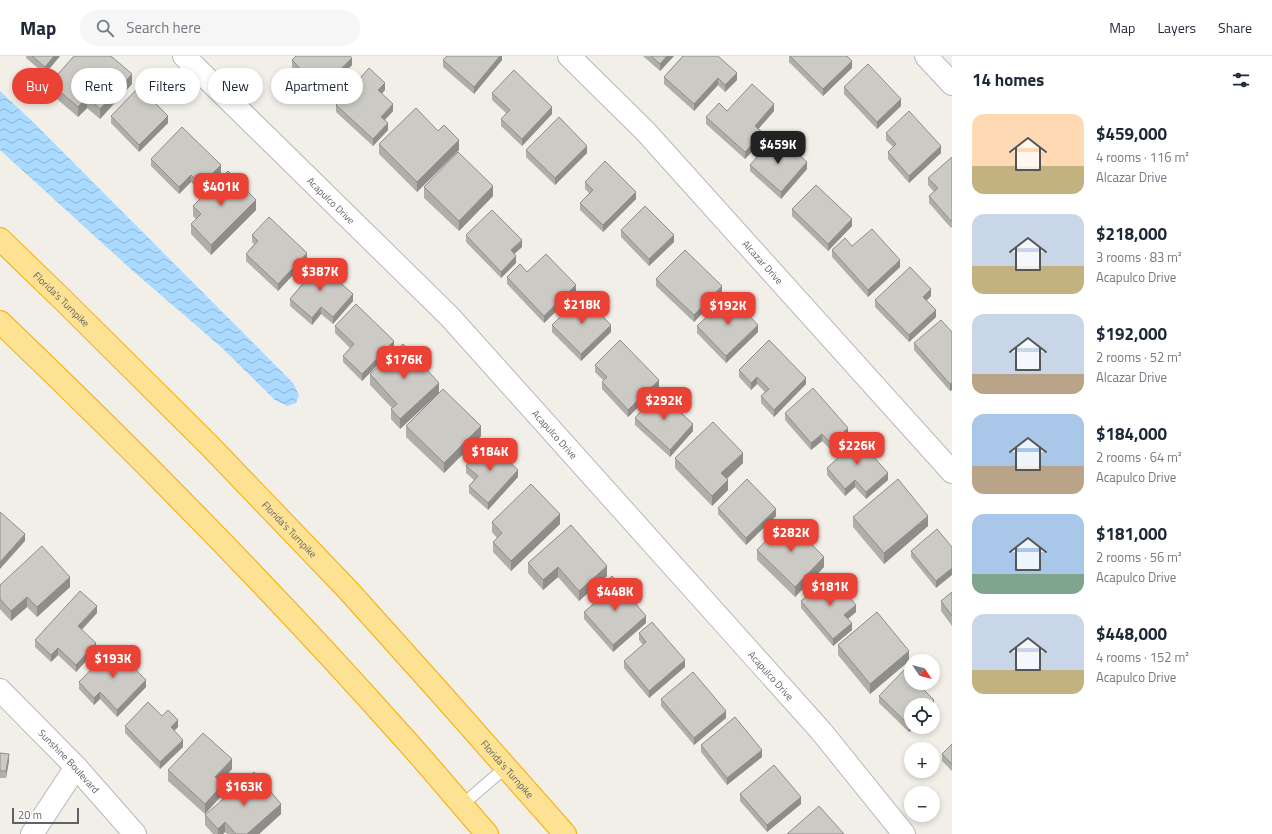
<!DOCTYPE html>
<meta charset="utf-8">
<style>
body{margin:0;font-family:"Titillium Web",sans-serif;background:#f6f6f7;color:#1f2937;height:100vh;display:flex;flex-direction:column;font-size:15px;white-space:nowrap}
*{box-sizing:border-box;margin:0}
p{font-size:13px;color:#747a83}
.icon{flex:none;width:22px;height:22px;fill:none;stroke:currentColor;stroke-width:2;stroke-linecap:round;stroke-linejoin:round}
.map{position:relative;flex:1;overflow:hidden}
.details{display:flex;flex-direction:column;background:#fff;width:320px}
.details>*{flex:none}
.hud{position:absolute;left:12px;top:12px;width:380px;height:36px;display:flex;gap:8px}
.needle{width:26px;rotate:125deg}
.buttons{position:absolute;left:904px;top:598px;display:grid;gap:8px}
.buttons a{display:grid;place-items:center;width:36px;height:36px;border-radius:50%;background:#fff;box-shadow:0 2px 6px #0003;font-size:20px}
.scale{position:absolute;left:12px;bottom:10px;width:67px;box-sizing:border-box;padding-left:4px;border:2px solid #5f6368;border-top:0;font-size:11px;line-height:14px;white-space:nowrap;color:#5f6368;-webkit-text-stroke:3px #fff;paint-order:stroke}
.price{position:absolute;translate:-50% -34px;padding:0 9px;border-radius:8px;background:#ea4335;color:#fff;font-size:13px;line-height:26px;filter:drop-shadow(0 1px 2px #0008)}
.price::after{content:'';position:absolute;left:50%;top:24px;width:12px;height:9px;margin-left:-6px;background:inherit;clip-path:polygon(0 0,100% 0,50% 100%)}
.price.current{background:#222;color:#fff}
ul{padding:0;list-style:none}
li{display:flex;align-items:center;gap:12px;height:100px;padding:0 20px}
li span{display:grid;place-items:center;flex:none;width:112px;height:80px;border-radius:12px;color:#555}
li>.icon{margin-inline-start:auto}
span .icon{width:48px;height:48px;fill:#fffc;stroke-width:1}
li b{font-size:17px}
h2{display:flex;justify-content:space-between;align-items:center;height:48px;padding:0 20px;font-size:17px}
.tag{padding:0 14px;border-radius:18px;background:#fff;box-shadow:0 2px 6px #0003;font-size:14px;line-height:36px}
.tag.current{background:#ea4335;color:#fff}
header{display:flex;align-items:center;gap:24px;box-sizing:border-box;height:56px;padding:0 20px;background:#fff;border-bottom:1px solid #e0e1e3}
header strong{font-size:19px}
nav{display:flex;gap:22px;margin-inline-start:auto;font-size:14px}
.search{width:280px;height:36px;background:#f6f6f7;display:flex;align-items:center;gap:10px;box-sizing:border-box;padding:0 14px;border-radius:22px;color:#747a83;font-size:15px}
main{display:flex;flex:1;min-height:0}
.map>svg:first-child{display:block}
.water{fill:url(#water-waves)}
.lines{fill:none;stroke-linecap:round;stroke-linejoin:round}
.lane-casing{stroke:#b5b8bc;stroke-width:13}
.street-casing{stroke:#b5b8bc;stroke-width:24}
.highway-casing{stroke:#f9ab00;stroke-width:24}
.lane{stroke:#fff;stroke-width:11}
.street{stroke:#fff;stroke-width:22}
.highway{stroke:#fde293;stroke-width:22}
.wall{fill:#afaea9}
.shaded-wall{fill:#8f8d8a}
.building{fill:#cccac5;stroke:#8f8d8a}
.labels{text-anchor:middle;dominant-baseline:central;stroke-width:3;stroke-linejoin:round;paint-order:stroke}
.street-label{font-size:10px;fill:#5f6368;stroke:#fff}
</style>
<header>
<strong>Map</strong>
<div class="search"><svg class="icon" aria-label="search" viewBox="0 0 24 24"><circle cx="10" cy="10" r="6"/><path d="M15 15l6 6"/></svg>Search here</div>
<nav><a>Map</a><a>Layers</a><a>Share</a></nav>
</header>
<main>
<div class="map">
<svg width="952" height="778" viewBox="0 0 952 778">
<defs>
<pattern id="water-waves" width="16" height="10" patternUnits="userSpaceOnUse"><rect width="16" height="10" fill="#aadaff"/><path d="M0 5q4-4 8 0t8 0" fill="none" stroke="#8eb4d2"/></pattern>
</defs>
<rect width="100%" height="100%" fill="#f1efe8"/>
<polygon class="water" points="0,35 34,67 293,327 299,339 296,347 287,350 275,344 221,291 133,215 0,94"/>
<g class="lines">
<g class="lane-casing">
<polyline id="lane" points="462,749 506,711"/>
</g>
<g class="street-casing">
<g id="street">
<path id="s1" d="M184 0 450 261 821 675 904 778"/>
<path id="s2" d="M569 0 646 76 952 416"/>
<polyline points="926,0 952,28"/>
<path id="s3" d="M0 634 76 711 135 778"/>
<polyline points="32,778 76,711"/>
</g>
</g>
<g class="highway-casing">
<g id="highway">
<path id="s4" d="M0 183 63 244 208 388 348 534 443 640 565 778"/>
<path d="M0 266C139 399 275 537 403 681 432 713 459 746 487 778"/>
</g>
</g>
<use href="#lane" class="lane"/>
<use href="#street" class="street"/>
<use href="#highway" class="highway"/>
</g>
<g class="wall">
<polygon points="26,0 60,0 45,18 26,2"/>
<polygon points="502,0 502,4 474,38 443,11 443,4"/>
<polygon points="643,0 674,0 660,15"/>
<polygon points="683,0 737,24 725,36 718,29 694,55 664,28 664,21"/>
<polygon points="789,0 847,0 852,12 823,40 789,6"/>
<polygon points="292,4 352,9 320,40 292,11"/>
<polygon points="50,27 132,28 100,63 87,52 78,61 50,37"/>
<polygon points="844,31 901,50 877,73 844,38"/>
<polygon points="385,34 382,38 393,55 385,64 388,74 373,90 336,56 336,49"/>
<polygon points="492,37 552,58 522,90 501,70 501,63 506,57 492,44"/>
<polygon points="727,55 774,55 758,73 763,84 745,103 706,68 706,61"/>
<polygon points="111,60 168,67 139,96 111,67"/>
<polygon points="886,77 941,97 909,127 888,103 888,96 893,91 886,84"/>
<polygon points="379,88 459,94 417,136 379,98"/>
<polygon points="526,94 587,97 555,129 526,101"/>
<polygon points="784,97 807,113 781,143 750,115 750,109"/>
<polygon points="952,101 952,171 951,172 929,147 929,140 934,136 928,129 928,122"/>
<polygon points="151,103 221,116 201,136 191,126 179,138 151,110"/>
<polygon points="585,126 636,143 603,176 580,154 580,147 589,137 585,133"/>
<polygon points="424,131 493,140 459,175 424,142"/>
<polygon points="193,150 256,154 211,199 191,178 191,168 196,163 193,160"/>
<polygon points="792,153 852,170 828,195 792,160"/>
<polygon points="621,174 674,186 649,210 621,181"/>
<polygon points="252,179 307,204 278,235 246,205 246,198 254,188 252,186"/>
<polygon points="466,179 522,191 514,198 516,207 501,222 466,186"/>
<polygon points="852,190 900,211 868,241 832,201 832,194"/>
<polygon points="527,216 576,236 544,267 507,228 507,221"/>
<polygon points="301,217 353,245 333,268 321,258 312,269 290,250 290,243 304,226 301,224"/>
<polygon points="656,223 722,237 694,266 656,230"/>
<polygon points="931,240 927,244 936,261 909,286 875,251 875,244"/>
<polygon points="552,269 611,276 581,305 552,276"/>
<polygon points="335,270 394,292 362,325 343,306 343,300 350,292 335,277"/>
<polygon points="697,270 758,276 726,307 697,277"/>
<polygon points="952,276 952,334 950,335 914,294 914,287"/>
<polygon points="595,309 659,331 628,361 602,333 602,326 604,325 595,316"/>
<polygon points="739,314 806,328 774,361 761,347 761,340 765,336 757,328 751,334 739,321"/>
<polygon points="370,318 439,337 400,373 391,363 391,353 392,352 370,329"/>
<polygon points="785,357 848,379 831,394 822,385 811,394 785,364"/>
<polygon points="635,362 693,375 670,401 635,369"/>
<polygon points="406,370 481,380 444,417 406,381"/>
<polygon points="843,387 888,424 866,443 855,431 845,440 827,419 827,412 844,396 843,394"/>
<polygon points="675,402 743,407 727,423 728,434 712,450 675,412"/>
<polygon points="466,410 518,421 488,454 469,437 469,430 474,424 466,417"/>
<polygon points="718,452 776,460 746,489 718,458"/>
<polygon points="853,461 928,470 884,508 853,471"/>
<polygon points="492,466 560,468 511,515 493,496 493,486 497,482 492,476"/>
<polygon points="571,469 607,520 579,545 558,521 543,534 528,517 528,507"/>
<polygon points="952,491 936,532 911,501 911,495"/>
<polygon points="757,494 824,511 795,541 757,504"/>
<polygon points="0,529 70,531 37,561 27,551 11,565 0,553"/>
<polygon points="600,531 646,567 613,596 584,563 584,556 602,541 600,538"/>
<polygon points="952,536 952,570 941,555 941,545"/>
<polygon points="801,545 856,556 848,563 852,574 833,590 801,552"/>
<polygon points="97,557 82,574 96,594 76,616 58,599 51,606 35,591 35,584"/>
<polygon points="639,577 685,611 649,642 624,612 624,605 643,589 639,584"/>
<polygon points="838,589 909,605 870,638 838,599"/>
<polygon points="79,626 146,631 117,661 100,643 94,649 79,633"/>
<polygon points="879,640 934,651 911,671 915,671 909,676 879,647"/>
<polygon points="661,643 726,662 694,689 661,650"/>
<polygon points="162,660 178,671 174,675 183,691 160,713 125,677 125,670"/>
<polygon points="952,688 952,715 942,705 942,698"/>
<polygon points="701,689 762,701 727,729 701,696"/>
<polygon points="0,697 9,705 6,722 0,722"/>
<polygon points="232,713 220,726 223,738 205,758 168,725 168,714"/>
<polygon points="260,734 258,736 281,758 259,778 227,778 225,776 223,778 213,778 205,769 205,759"/>
<polygon points="740,738 801,748 767,776 740,745"/>
</g>
<g class="shaded-wall">
<polygon points="54,0 60,0 45,18 45,11"/>
<polygon points="500,0 502,0 502,4 474,38 474,31"/>
<polygon points="667,0 674,0 660,15 660,8"/>
<polygon points="352,2 352,9 320,40 320,33"/>
<polygon points="852,5 852,12 823,40 823,33"/>
<polygon points="737,17 737,24 725,36 725,29"/>
<polygon points="132,18 132,28 100,63 100,53"/>
<polygon points="718,22 718,29 694,55 694,48"/>
<polygon points="385,27 385,34 378,41 378,34"/>
<polygon points="87,41 87,52 78,61 78,51"/>
<polygon points="901,43 901,50 877,73 877,66"/>
<polygon points="393,48 393,55 381,68 381,61"/>
<polygon points="774,48 774,55 755,77 755,70"/>
<polygon points="552,51 552,58 522,90 522,83"/>
<polygon points="168,60 168,67 139,96 139,89"/>
<polygon points="388,67 388,74 373,90 373,83"/>
<polygon points="763,77 763,84 745,103 745,96"/>
<polygon points="459,84 459,94 417,136 417,126"/>
<polygon points="587,90 587,97 555,129 555,122"/>
<polygon points="941,90 941,97 909,127 909,120"/>
<polygon points="807,106 807,113 781,143 781,136"/>
<polygon points="221,109 221,116 201,136 201,129"/>
<polygon points="191,119 191,126 179,138 179,131"/>
<polygon points="493,130 493,140 459,175 459,165"/>
<polygon points="636,136 636,143 603,176 603,169"/>
<polygon points="256,144 256,154 211,199 211,189"/>
<polygon points="852,163 852,170 828,195 828,188"/>
<polygon points="674,179 674,186 649,210 649,203"/>
<polygon points="522,184 522,191 511,201 511,194"/>
<polygon points="307,197 307,204 278,235 278,228"/>
<polygon points="516,200 516,207 501,222 501,216"/>
<polygon points="900,204 900,211 868,241 868,234"/>
<polygon points="576,229 576,236 544,267 544,260"/>
<polygon points="722,230 722,237 694,266 694,259"/>
<polygon points="931,233 931,240 923,248 923,241"/>
<polygon points="353,238 353,245 333,268 333,261"/>
<polygon points="321,251 321,258 312,269 312,262"/>
<polygon points="936,254 936,261 909,286 909,279"/>
<polygon points="611,269 611,276 581,305 581,298"/>
<polygon points="758,269 758,276 726,307 726,300"/>
<polygon points="394,285 394,292 362,325 362,318"/>
<polygon points="757,321 757,328 751,334 751,327"/>
<polygon points="806,322 806,328 774,361 774,354"/>
<polygon points="659,324 659,331 628,361 628,354"/>
<polygon points="439,327 439,337 400,373 400,363"/>
<polygon points="952,327 952,334 950,335 950,328"/>
<polygon points="693,368 693,375 670,401 670,394"/>
<polygon points="481,370 481,380 444,417 444,407"/>
<polygon points="848,372 848,379 831,394 831,387"/>
<polygon points="822,378 822,385 811,394 811,387"/>
<polygon points="743,397 743,407 721,428 721,417"/>
<polygon points="518,414 518,421 488,454 488,447"/>
<polygon points="888,417 888,424 866,443 866,436"/>
<polygon points="728,424 728,434 712,450 712,440"/>
<polygon points="855,424 855,431 845,440 845,433"/>
<polygon points="776,453 776,460 746,489 746,482"/>
<polygon points="560,458 560,468 511,515 511,505"/>
<polygon points="928,460 928,470 884,508 884,497"/>
<polygon points="25,478 25,485 0,513 0,506"/>
<polygon points="824,501 824,511 795,541 795,531"/>
<polygon points="607,510 607,520 579,545 579,535"/>
<polygon points="558,511 558,521 543,534 543,524"/>
<polygon points="952,512 952,519 936,532 936,525"/>
<polygon points="70,521 70,531 37,561 37,551"/>
<polygon points="27,541 27,551 11,565 11,555"/>
<polygon points="856,549 856,556 844,566 844,559"/>
<polygon points="97,550 97,557 78,577 78,570"/>
<polygon points="646,560 646,567 613,596 613,589"/>
<polygon points="852,567 852,574 833,590 833,583"/>
<polygon points="96,587 96,594 76,616 76,609"/>
<polygon points="58,592 58,599 51,606 51,599"/>
<polygon points="909,595 909,605 870,638 870,628"/>
<polygon points="685,604 685,611 649,642 649,635"/>
<polygon points="146,624 146,631 117,661 117,654"/>
<polygon points="100,636 100,643 94,649 94,642"/>
<polygon points="934,644 934,651 933,652 933,649 929,649"/>
<polygon points="726,655 726,662 694,689 694,682"/>
<polygon points="178,664 178,671 171,678 171,671"/>
<polygon points="911,668 911,671 915,671 909,676 909,669"/>
<polygon points="183,684 183,691 160,713 160,706"/>
<polygon points="762,694 762,701 727,729 727,722"/>
<polygon points="9,698 9,705 6,722 6,715"/>
<polygon points="232,703 232,713 215,731 215,721"/>
<polygon points="260,724 260,734 253,740 253,730"/>
<polygon points="223,728 223,738 205,758 205,748"/>
<polygon points="801,741 801,748 767,776 767,769"/>
<polygon points="281,748 281,758 259,778 247,778"/>
<polygon points="225,766 225,776 223,778 218,778 218,773"/>
</g>
<g class="building">
<polygon points="32,0 54,0 45,11"/>
<polygon points="74,0 111,0 132,18 100,53 87,41 78,51 50,27"/>
<polygon points="296,0 350,0 352,2 320,33 292,4"/>
<polygon points="447,0 500,0 474,31 443,4"/>
<polygon points="651,0 667,0 660,8"/>
<polygon points="683,0 718,0 737,17 725,29 718,22 694,48 664,21"/>
<polygon points="790,0 847,0 852,5 823,33"/>
<polygon points="868,8 901,43 877,66 844,31"/>
<polygon points="369,12 385,27 378,34 393,48 381,61 388,67 373,83 336,49"/>
<polygon points="514,14 552,51 522,83 501,63 510,54 492,37"/>
<polygon points="752,28 774,48 755,70 763,77 745,96 706,61 719,47 727,55"/>
<polygon points="139,31 168,60 139,89 111,60"/>
<polygon points="416,52 438,75 444,69 459,84 417,126 379,88"/>
<polygon points="909,55 941,90 909,120 888,96 896,88 886,77"/>
<polygon points="559,61 587,90 555,122 526,94"/>
<polygon points="182,71 221,109 201,129 191,119 179,131 151,103"/>
<polygon points="771,85 784,97 790,91 807,106 781,136 750,109"/>
<polygon points="458,96 493,130 459,165 424,131"/>
<polygon points="952,101 952,164 951,165 929,140 938,132 928,122"/>
<polygon points="605,105 636,136 603,169 580,147 593,134 585,126"/>
<polygon points="228,115 256,144 211,189 191,168 201,158 193,150"/>
<polygon points="816,129 852,163 828,188 792,153"/>
<polygon points="645,150 674,179 649,203 621,174"/>
<polygon points="492,154 522,184 511,194 516,200 501,216 466,179"/>
<polygon points="269,161 307,197 278,228 246,198 258,185 252,179"/>
<polygon points="872,173 900,204 868,234 832,194 845,182 852,190"/>
<polygon points="685,194 722,230 694,259 656,223"/>
<polygon points="546,198 576,229 544,260 507,221 520,208 527,216"/>
<polygon points="313,203 353,238 333,261 321,251 312,262 290,243 308,222 301,217"/>
<polygon points="910,211 931,233 923,241 936,254 909,279 875,244"/>
<polygon points="730,239 758,269 726,300 697,270"/>
<polygon points="582,240 611,269 581,298 552,269"/>
<polygon points="356,248 394,285 362,318 343,300 354,288 335,270"/>
<polygon points="941,264 952,276 952,327 950,328 914,287"/>
<polygon points="620,284 659,324 628,354 602,326 607,321 595,309"/>
<polygon points="769,284 806,322 774,354 761,340 769,333 757,321 751,327 739,314"/>
<polygon points="403,288 439,327 400,363 391,353 397,348 370,318"/>
<polygon points="813,332 848,372 831,387 822,378 811,387 785,357"/>
<polygon points="443,333 481,370 444,407 406,370"/>
<polygon points="658,336 693,368 670,394 635,362"/>
<polygon points="713,366 743,397 721,417 728,424 712,440 675,402"/>
<polygon points="853,378 888,417 866,436 855,424 845,433 827,412 848,393 843,387"/>
<polygon points="487,386 518,414 488,447 469,430 478,420 466,410"/>
<polygon points="747,423 776,453 746,482 718,452"/>
<polygon points="898,423 928,460 884,497 853,461"/>
<polygon points="531,428 560,458 511,505 493,486 502,477 492,466"/>
<polygon points="0,456 25,478 0,506"/>
<polygon points="787,463 824,501 795,531 757,494"/>
<polygon points="571,469 607,510 579,535 558,511 543,524 528,507"/>
<polygon points="937,473 952,491 952,512 936,525 911,495"/>
<polygon points="42,490 70,521 37,551 27,541 11,555 0,543 0,529"/>
<polygon points="612,520 646,560 613,589 584,556 606,538 600,531"/>
<polygon points="831,520 856,549 844,559 852,567 833,583 801,545"/>
<polygon points="80,535 97,550 78,570 96,587 76,609 58,592 51,599 35,584"/>
<polygon points="952,536 952,560 941,545"/>
<polygon points="877,556 909,595 870,628 838,589"/>
<polygon points="652,566 685,604 649,635 624,605 646,586 639,577"/>
<polygon points="113,591 146,624 117,654 100,636 94,642 79,626"/>
<polygon points="904,614 911,621 911,627 917,627 934,644 929,649 911,649 911,668 909,669 879,640"/>
<polygon points="693,616 726,655 694,682 661,643"/>
<polygon points="148,646 162,660 168,654 178,664 171,671 183,684 160,706 125,670"/>
<polygon points="735,661 762,694 727,722 701,689"/>
<polygon points="203,677 232,703 215,721 223,728 205,748 168,714"/>
<polygon points="952,688 952,708 942,698"/>
<polygon points="0,697 9,698 6,715 0,715"/>
<polygon points="774,709 801,741 767,769 740,738"/>
<polygon points="254,716 260,724 253,730 259,737 266,730 281,748 247,778 236,778 225,766 218,773 205,759"/>
<polygon points="819,750 844,778 787,778"/>
</g>
<g class="labels">
<g class="street-label">
<text stroke="none"><textPath href="#s1" startOffset="206">Acapulco Drive</textPath></text>
<text stroke="none"><textPath href="#s2" startOffset="283">Alcazar Drive</textPath></text>
<text stroke="none"><textPath href="#s4" startOffset="86">Florida's Turnpike</textPath></text>
<text stroke="none"><textPath href="#s1" startOffset="530">Acapulco Drive</textPath></text>
<text stroke="none"><textPath href="#s4" startOffset="410">Florida's Turnpike</textPath></text>
<text stroke="none"><textPath href="#s1" startOffset="854">Acapulco Drive</textPath></text>
<text stroke="none"><textPath href="#s3" startOffset="99">Sunshine Boulevard</textPath></text>
<text stroke="none"><textPath href="#s4" startOffset="734">Florida's Turnpike</textPath></text>
</g>
</g>
</svg>
<div class="buttons">
<a><svg class="needle" viewBox="-14 -14 28 28"><path d="M0-13l5 13h-10z" fill="#e53935"/><path d="M0 13l5-13h-10z" fill="#747a83"/></svg></a>
<a><svg class="icon" aria-label="locate" viewBox="0 0 24 24"><circle cx="12" cy="12" r="6"/><path d="M12 2v4M12 18v4M2 12h4M18 12h4"/></svg></a>
<a>+</a>
<a>−</a>
</div>
<div class="scale">20 m</div>
<b class="price current" style="left:778px;top:109px">$459K</b>
<b class="price" style="left:221px;top:151px">$401K</b>
<b class="price" style="left:320px;top:236px">$387K</b>
<b class="price" style="left:582px;top:269px">$218K</b>
<b class="price" style="left:728px;top:270px">$192K</b>
<b class="price" style="left:404px;top:324px">$176K</b>
<b class="price" style="left:664px;top:365px">$292K</b>
<b class="price" style="left:857px;top:410px">$226K</b>
<b class="price" style="left:490px;top:416px">$184K</b>
<b class="price" style="left:791px;top:497px">$282K</b>
<b class="price" style="left:830px;top:551px">$181K</b>
<b class="price" style="left:615px;top:556px">$448K</b>
<b class="price" style="left:113px;top:623px">$193K</b>
<b class="price" style="left:244px;top:751px">$163K</b>
<div class="hud">
<a class="tag current">Buy</a>
<a class="tag">Rent</a>
<a class="tag">Filters</a>
<a class="tag">New</a>
<a class="tag">Apartment</a>
</div>
</div>
<section class="details">
<h2>14 homes<svg class="icon" aria-label="filters" viewBox="0 0 24 24"><path d="M4 7h16M4 17h16"/><circle cx="9" cy="7" r="2"/><circle cx="15" cy="17" r="2"/></svg></h2>
<ul>
<li><span style="background:linear-gradient(#ffd9b3 65%,#c2b280 0)"><svg class="icon" aria-label="home" viewBox="0 0 24 24"><path d="M3 11l9-7 9 7M6 9v11h12V9"/></svg></span><div><b>$459,000</b><p>4 rooms · 116 m²</p><p>Alcazar Drive</p></div></li>
<li><span style="background:linear-gradient(#c9d6e8 65%,#c2b280 0)"><svg class="icon" aria-label="home" viewBox="0 0 24 24"><path d="M3 11l9-7 9 7M6 9v11h12V9"/></svg></span><div><b>$218,000</b><p>3 rooms · 83 m²</p><p>Acapulco Drive</p></div></li>
<li><span style="background:linear-gradient(#c9d6e8 75%,#b9a48a 0)"><svg class="icon" aria-label="home" viewBox="0 0 24 24"><path d="M3 11l9-7 9 7M6 9v11h12V9"/></svg></span><div><b>$192,000</b><p>2 rooms · 52 m²</p><p>Alcazar Drive</p></div></li>
<li><span style="background:linear-gradient(#a9c7e8 65%,#b9a48a 0)"><svg class="icon" aria-label="home" viewBox="0 0 24 24"><path d="M3 11l9-7 9 7M6 9v11h12V9"/></svg></span><div><b>$184,000</b><p>2 rooms · 64 m²</p><p>Acapulco Drive</p></div></li>
<li><span style="background:linear-gradient(#a9c7e8 75%,#7fa58c 0)"><svg class="icon" aria-label="home" viewBox="0 0 24 24"><path d="M3 11l9-7 9 7M6 9v11h12V9"/></svg></span><div><b>$181,000</b><p>2 rooms · 56 m²</p><p>Acapulco Drive</p></div></li>
<li><span style="background:linear-gradient(#c9d6e8 70%,#c2b280 0)"><svg class="icon" aria-label="home" viewBox="0 0 24 24"><path d="M3 11l9-7 9 7M6 9v11h12V9"/></svg></span><div><b>$448,000</b><p>4 rooms · 152 m²</p><p>Acapulco Drive</p></div></li>
</ul>
</section>
</main>
